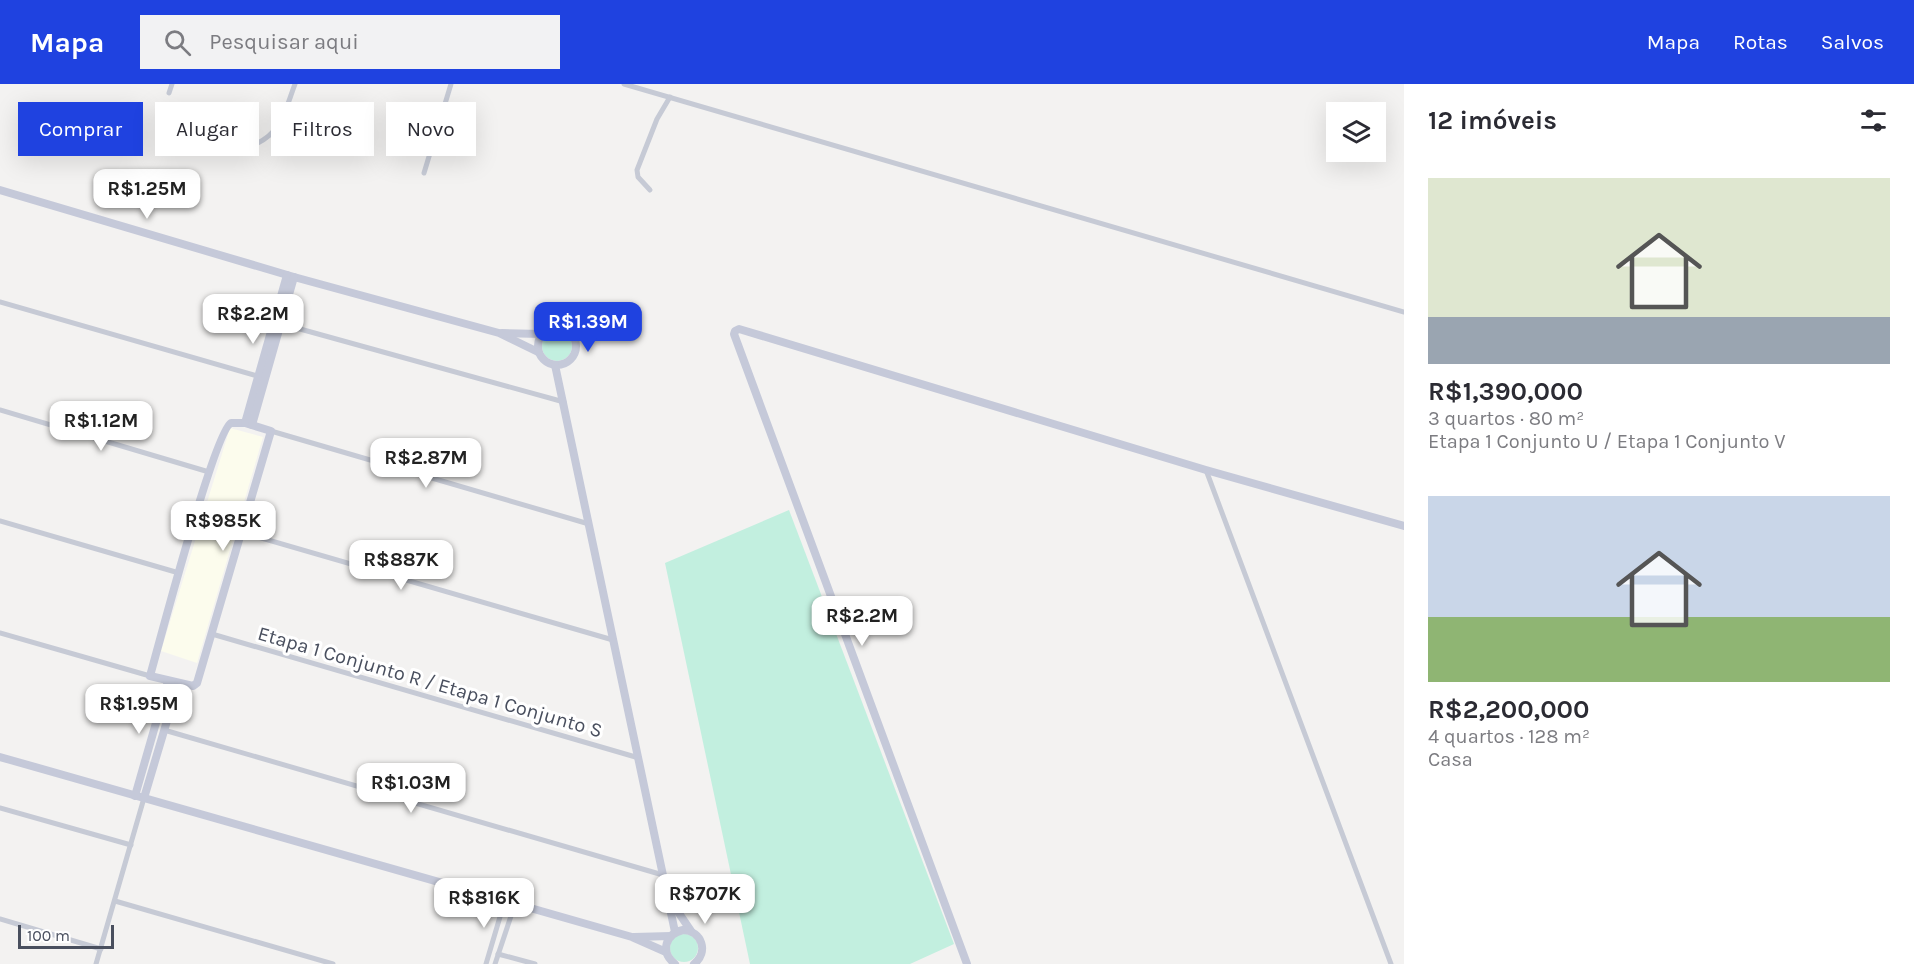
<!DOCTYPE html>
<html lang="pt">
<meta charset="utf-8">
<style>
body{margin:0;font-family:Karla,sans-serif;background:#f2f2f3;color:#2b2b33;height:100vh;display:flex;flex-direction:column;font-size:22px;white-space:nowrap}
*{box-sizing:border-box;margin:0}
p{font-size:20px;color:#7c7c81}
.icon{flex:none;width:33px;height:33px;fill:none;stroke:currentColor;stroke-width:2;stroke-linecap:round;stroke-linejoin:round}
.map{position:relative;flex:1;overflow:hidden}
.side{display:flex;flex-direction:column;background:#fff;width:510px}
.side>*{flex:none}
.top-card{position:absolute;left:18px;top:18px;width:570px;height:54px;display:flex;gap:12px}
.fabs{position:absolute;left:1326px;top:18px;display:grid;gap:12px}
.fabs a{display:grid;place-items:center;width:60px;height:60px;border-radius:0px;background:#fff;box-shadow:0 6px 24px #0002;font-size:30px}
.scale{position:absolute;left:18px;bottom:15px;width:96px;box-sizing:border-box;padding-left:6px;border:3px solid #494f5e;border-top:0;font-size:16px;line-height:21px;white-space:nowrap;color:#494f5e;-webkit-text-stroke:4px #fff;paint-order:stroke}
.price{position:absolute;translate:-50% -51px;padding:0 14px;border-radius:12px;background:#fff;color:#222;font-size:20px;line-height:39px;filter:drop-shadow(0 2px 3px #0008)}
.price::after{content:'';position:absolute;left:50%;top:36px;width:18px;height:14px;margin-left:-9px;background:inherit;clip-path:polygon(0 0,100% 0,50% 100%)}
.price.current{background:#1f42e0;color:#fff}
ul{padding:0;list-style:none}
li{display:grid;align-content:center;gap:12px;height:318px;padding:0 24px}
li span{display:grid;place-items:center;height:186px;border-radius:0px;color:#555}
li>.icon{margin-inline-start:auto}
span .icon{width:108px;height:108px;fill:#fffc;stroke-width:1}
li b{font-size:26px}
h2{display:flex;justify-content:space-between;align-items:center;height:72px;padding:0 24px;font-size:26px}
.pill{padding:0 21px;border-radius:0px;background:#fff;box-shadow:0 6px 24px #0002;font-size:21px;line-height:54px}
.pill.current{background:#1f42e0;color:#fff}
header{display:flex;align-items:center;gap:36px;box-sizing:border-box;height:84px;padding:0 30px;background:#1f42e0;color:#fff}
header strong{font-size:28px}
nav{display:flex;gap:33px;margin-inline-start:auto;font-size:21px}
.search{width:420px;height:54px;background:#f2f2f3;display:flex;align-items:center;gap:15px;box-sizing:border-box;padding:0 21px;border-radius:0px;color:#7c7c81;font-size:22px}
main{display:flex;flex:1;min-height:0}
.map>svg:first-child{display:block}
.commercial{fill:#fcfced}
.green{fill:#c2efdf}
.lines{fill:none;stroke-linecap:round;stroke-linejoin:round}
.street{stroke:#c6cad5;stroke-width:5}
.secondary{stroke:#c5c9d9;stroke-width:8}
.labels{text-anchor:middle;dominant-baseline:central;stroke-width:6;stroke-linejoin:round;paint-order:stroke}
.street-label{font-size:20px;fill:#494f5e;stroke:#fff}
</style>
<header>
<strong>Mapa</strong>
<div class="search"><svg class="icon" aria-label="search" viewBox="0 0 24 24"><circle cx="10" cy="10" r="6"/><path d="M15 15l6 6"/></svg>Pesquisar aqui</div>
<nav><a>Mapa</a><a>Rotas</a><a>Salvos</a></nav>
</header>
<main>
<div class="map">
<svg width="1404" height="880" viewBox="0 0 1404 880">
<rect width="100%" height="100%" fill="#f3f2f1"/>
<polygon class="commercial" points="230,344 263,353 197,579 161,567"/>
<g class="green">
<circle cx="557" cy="262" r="15"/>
<polygon points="789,426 954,860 910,880 750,880 665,479"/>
<circle cx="684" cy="864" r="14"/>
</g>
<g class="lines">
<g class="street">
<polyline points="624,0 1404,228"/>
<polyline points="169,9 172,0"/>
<path d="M256 60C283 47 285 26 295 0"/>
<polyline points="424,89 451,0"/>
<polyline points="650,106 638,93 637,86 657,35 670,13"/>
<polyline points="0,218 261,293"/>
<polyline points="282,240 564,318"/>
<polyline points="0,326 209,388"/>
<polyline points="271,347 589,440"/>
<polyline points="1206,386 1391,880"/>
<polyline points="196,435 613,556"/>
<polyline points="0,437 179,489"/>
<polyline points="0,549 150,592"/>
<polyline points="212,550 639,674"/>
<polyline points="164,646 663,791"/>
<polyline points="0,724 131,761"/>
<polyline points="115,817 333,880"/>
<polyline points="0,835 101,865"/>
<polyline points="498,870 535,880"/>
<polyline points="96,880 144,714"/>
<polyline points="486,880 505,816"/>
<polyline points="495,880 515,820"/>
</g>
<g class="secondary">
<polyline points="0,106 294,193 499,249 538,268"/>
<circle cx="557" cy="262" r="19"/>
<polyline points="502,249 542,250"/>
<polyline points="555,281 675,848"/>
<path d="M231 339H245L271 347 197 599 193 602 150 592C159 560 215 347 231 339Z"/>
<polyline points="245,339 287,191"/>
<polyline points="252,341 294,193"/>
<polyline points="0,673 632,853 666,868"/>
<polyline points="135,712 168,597"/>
<polyline points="144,714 178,600"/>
<polyline points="670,816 691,847"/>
<polyline points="634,853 671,852"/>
<path d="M675 880C660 868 665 850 683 846 702 847 709 868 694 880"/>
<polyline points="967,880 734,250 735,247 739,245 1206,386 1404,442"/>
</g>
</g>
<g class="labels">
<g class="street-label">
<text transform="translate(430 598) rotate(16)">Etapa 1 Conjunto R / Etapa 1 Conjunto S</text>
</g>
</g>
</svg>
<div class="fabs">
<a><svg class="icon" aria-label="layers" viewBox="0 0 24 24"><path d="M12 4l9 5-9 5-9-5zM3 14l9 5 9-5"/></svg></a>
</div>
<div class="scale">100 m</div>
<b class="price" style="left:147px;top:136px">R$1.25M</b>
<b class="price" style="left:253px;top:261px">R$2.2M</b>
<b class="price current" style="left:588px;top:269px">R$1.39M</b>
<b class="price" style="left:101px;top:368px">R$1.12M</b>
<b class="price" style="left:426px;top:405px">R$2.87M</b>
<b class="price" style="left:223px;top:468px">R$985K</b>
<b class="price" style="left:401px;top:507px">R$887K</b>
<b class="price" style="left:862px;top:563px">R$2.2M</b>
<b class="price" style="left:139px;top:651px">R$1.95M</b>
<b class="price" style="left:411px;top:730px">R$1.03M</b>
<b class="price" style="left:705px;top:841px">R$707K</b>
<b class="price" style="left:484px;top:845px">R$816K</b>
<div class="top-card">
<a class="pill current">Comprar</a>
<a class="pill">Alugar</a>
<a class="pill">Filtros</a>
<a class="pill">Novo</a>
</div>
</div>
<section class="side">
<h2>12 imóveis<svg class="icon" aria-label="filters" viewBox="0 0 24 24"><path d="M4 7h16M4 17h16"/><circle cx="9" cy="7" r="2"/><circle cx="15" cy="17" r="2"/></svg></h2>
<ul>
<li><span style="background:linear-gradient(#dfe7d0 75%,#9aa5b1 0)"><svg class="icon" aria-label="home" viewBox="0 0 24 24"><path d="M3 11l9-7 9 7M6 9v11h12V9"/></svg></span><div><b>R$1,390,000</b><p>3 quartos · 80 m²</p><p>Etapa 1 Conjunto U / Etapa 1 Conjunto V</p></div></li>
<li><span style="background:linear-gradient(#c9d6e8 65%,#8fb573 0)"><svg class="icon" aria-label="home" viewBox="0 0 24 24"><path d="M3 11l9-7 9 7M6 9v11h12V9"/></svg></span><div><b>R$2,200,000</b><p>4 quartos · 128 m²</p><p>Casa</p></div></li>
</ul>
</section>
</main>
